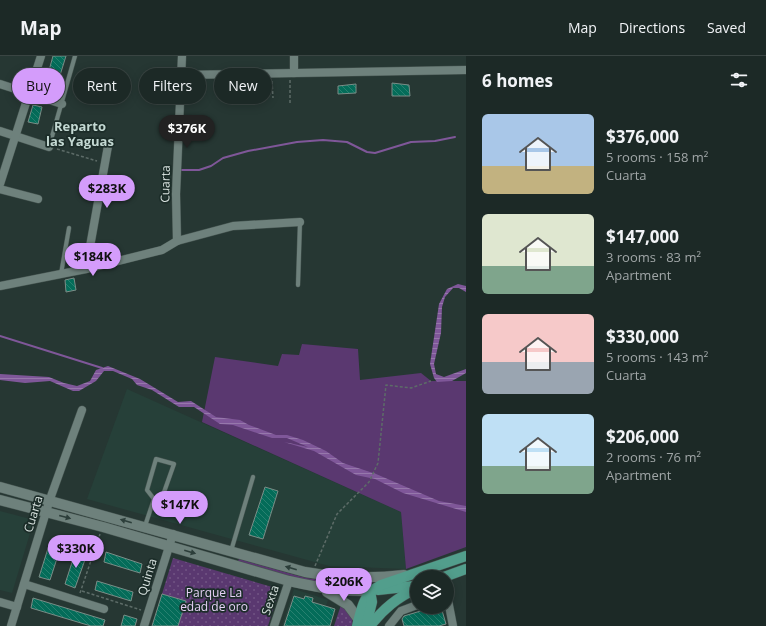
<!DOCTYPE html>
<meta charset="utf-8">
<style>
body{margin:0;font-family:"Open Sans",sans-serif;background:#25312e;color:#f1f3f6;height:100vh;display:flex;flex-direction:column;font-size:15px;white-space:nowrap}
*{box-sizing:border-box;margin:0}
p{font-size:13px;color:#a0a6a7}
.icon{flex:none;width:22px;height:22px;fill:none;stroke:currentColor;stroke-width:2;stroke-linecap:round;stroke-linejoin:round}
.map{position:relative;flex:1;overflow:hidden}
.panel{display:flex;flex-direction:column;background:#1c2926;width:300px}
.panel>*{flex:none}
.top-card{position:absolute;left:12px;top:12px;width:380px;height:36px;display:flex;gap:8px}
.fabs{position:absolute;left:410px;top:514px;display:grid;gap:8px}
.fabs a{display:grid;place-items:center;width:44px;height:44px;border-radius:50%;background:#1c2926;box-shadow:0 2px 10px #0003,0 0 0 1px #3a4543;font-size:20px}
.price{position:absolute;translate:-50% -34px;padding:0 9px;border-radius:14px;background:#d49cfb;color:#111;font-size:13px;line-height:26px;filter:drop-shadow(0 1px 2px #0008)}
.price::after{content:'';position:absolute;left:50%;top:24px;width:12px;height:9px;margin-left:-6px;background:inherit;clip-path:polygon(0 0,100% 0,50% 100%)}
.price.current{background:#222;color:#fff}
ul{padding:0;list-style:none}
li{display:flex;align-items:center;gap:12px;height:100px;padding:0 16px}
li span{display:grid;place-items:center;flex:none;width:112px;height:80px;border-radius:6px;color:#555}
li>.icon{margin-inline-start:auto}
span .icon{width:48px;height:48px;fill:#fffc;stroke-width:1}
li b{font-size:17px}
h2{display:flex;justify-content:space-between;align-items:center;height:48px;padding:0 16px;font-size:17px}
.pill{padding:0 14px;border-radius:18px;background:#1c2926;box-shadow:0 2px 10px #0003,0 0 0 1px #3a4543;font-size:14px;line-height:36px}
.pill.current{background:#d49cfb;color:#111}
header{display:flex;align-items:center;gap:24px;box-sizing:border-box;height:56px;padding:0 20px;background:#1c2926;border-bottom:1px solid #3a4543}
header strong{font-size:19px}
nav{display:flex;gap:22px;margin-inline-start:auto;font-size:14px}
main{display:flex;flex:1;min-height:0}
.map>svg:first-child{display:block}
.built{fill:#264039}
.grass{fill:#5a3870}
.park{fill:url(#park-dots)}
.water{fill:url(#water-rules)}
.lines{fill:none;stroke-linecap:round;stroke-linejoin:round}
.stream{stroke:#7f5799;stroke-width:2}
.building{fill:url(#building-back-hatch);stroke:#7a8d87}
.service-casing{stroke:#465551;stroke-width:5}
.minor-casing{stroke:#465551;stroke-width:9}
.secondary-casing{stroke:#465551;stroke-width:11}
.primary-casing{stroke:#465551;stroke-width:11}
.path{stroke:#5d6c68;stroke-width:1.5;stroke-dasharray:3 2;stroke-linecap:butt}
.service{stroke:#6e817c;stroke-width:4}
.minor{stroke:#6e817c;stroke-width:8}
.secondary{stroke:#6e817c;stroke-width:10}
.primary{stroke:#529e8c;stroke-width:10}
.oneway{fill:#2c3e3a}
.labels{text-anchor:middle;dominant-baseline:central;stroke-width:3.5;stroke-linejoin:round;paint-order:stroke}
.street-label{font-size:12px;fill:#d7e1de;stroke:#1c2d29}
.park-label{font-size:12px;fill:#e6d0f6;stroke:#1c2d29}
.neighbourhood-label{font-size:13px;font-weight:bold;fill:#c4d9d3;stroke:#1c2d29}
</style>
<header>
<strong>Map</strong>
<nav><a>Map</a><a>Directions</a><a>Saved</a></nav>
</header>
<main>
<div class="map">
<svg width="466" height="570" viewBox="0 0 466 570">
<defs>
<pattern id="park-dots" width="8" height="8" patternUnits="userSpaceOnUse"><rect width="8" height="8" fill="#5a3870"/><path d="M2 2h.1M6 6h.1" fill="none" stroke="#715484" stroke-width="1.8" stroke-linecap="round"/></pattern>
<pattern id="water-rules" width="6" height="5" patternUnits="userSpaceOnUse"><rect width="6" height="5" fill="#7f5799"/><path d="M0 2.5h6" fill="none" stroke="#9677ab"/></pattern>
<pattern id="building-back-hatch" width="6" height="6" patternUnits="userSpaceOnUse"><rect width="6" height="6" fill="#046c59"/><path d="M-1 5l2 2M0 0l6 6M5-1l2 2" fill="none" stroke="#288170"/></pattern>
</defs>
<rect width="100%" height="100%" fill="#263733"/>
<g class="built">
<polygon points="127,333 401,456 406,513 329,510 87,443"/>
<polygon points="0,455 34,464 12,537 0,534"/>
<polygon points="294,533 328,544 319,570 282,570"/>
</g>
<g class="grass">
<polygon points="302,288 358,293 360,324 421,317 431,325 466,325 466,491 406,513 401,456 202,366 215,301 278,310 282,298 299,299"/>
<polygon points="239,503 306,522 353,528 360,532 305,526 238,505"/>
</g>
<g class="park">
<polygon points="173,502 279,533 268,570 178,570 186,545 162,538"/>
<path d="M341 549C349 554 353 561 353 570H334Z"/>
</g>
<g class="water">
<polygon points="458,228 466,230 466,236 459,232 453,232 445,241 442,251 441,277 434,308 436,318 444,321 466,313 466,317 452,325 437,326 434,322 430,308 439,248 447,233"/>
<polygon points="108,310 140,323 178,346 191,345 216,361 240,364 249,369 276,379 287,379 303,384 326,395 343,407 376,418 439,445 466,450 466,456 403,437 375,423 356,419 314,395 284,386 308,391 287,382 272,382 233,369 220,368 194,351 179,351 152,334 137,329 132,323 113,315 104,315 96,325 79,335 73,335 50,325 25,327 0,324 0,318 49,321 64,327 77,330 90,325 96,314"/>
</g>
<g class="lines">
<g class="stream">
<polyline points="180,114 199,114 211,110 223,102 248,95 297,86 323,84 347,86 367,96 375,97 411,86 435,85 455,81"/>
<polyline points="0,280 102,312"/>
</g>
</g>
<g class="building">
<polygon points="53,0 66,0 56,32 45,29"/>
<polygon points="392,27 409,29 410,40 392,40"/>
<polygon points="356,28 356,37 338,38 338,30"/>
<polygon points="33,49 42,51 38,68 28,66"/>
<polygon points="74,222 76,234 66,236 65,224"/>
<polygon points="265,431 278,435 263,483 249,479"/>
<polygon points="50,486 61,490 50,524 39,521"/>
<polygon points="76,494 87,498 75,532 65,528"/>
<polygon points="106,496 142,508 140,517 104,506"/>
<polygon points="97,525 133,536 131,545 95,534"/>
<polygon points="162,538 186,545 178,570 152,570"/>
<polygon points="294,540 304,543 305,540 313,542 312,546 335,553 330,570 284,570"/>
<polygon points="33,542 105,564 103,570 91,570 31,552"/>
<polygon points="434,551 441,551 446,568 439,570 404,570 402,563 404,560"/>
<polygon points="124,559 137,563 135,570 121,570"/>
</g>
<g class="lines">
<g class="service-casing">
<g id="service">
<polyline points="49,91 75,0"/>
<polyline points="61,218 69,172"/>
<polyline points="298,229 300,166"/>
<polyline points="145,470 154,443 163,439 174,408 156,403 147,434 154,443"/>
<polyline points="231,495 253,421"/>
</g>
</g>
<g class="minor-casing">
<g id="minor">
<polyline points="294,17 294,0"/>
<polyline points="181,19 465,14"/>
<polyline points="0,28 62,48"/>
<polyline points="0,75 49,91"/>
<polyline points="0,128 41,0"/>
<polyline points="0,133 38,143"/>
<polyline points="177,185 176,138 182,0"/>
<polyline points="86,213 108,90"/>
<polyline points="0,230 86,213 162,194 177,185 233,170 300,166"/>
<polyline points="24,528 104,553"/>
<polyline points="447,539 453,570"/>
<polyline points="0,546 17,551"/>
<polyline points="11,570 50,443 82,354"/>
<polyline points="144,570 173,478"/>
<polyline points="274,570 289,525"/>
<polyline points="389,570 401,555 417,549"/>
</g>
</g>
<g class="secondary-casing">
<g id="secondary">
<path d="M0 431 305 516C339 522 370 523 404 519"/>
<path d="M0 444 103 471 289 525C316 531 342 536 370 535"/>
<polyline points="327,536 348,549 359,564"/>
</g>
</g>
<g class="primary-casing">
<g id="primary">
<polyline points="444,521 466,513"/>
<polyline points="378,534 414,530"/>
<path d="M357 570C362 551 363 538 381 529L466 500"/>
<polyline points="366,570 372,546 370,535"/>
<path d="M370 570C384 552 397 542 417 532"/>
</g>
</g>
<g class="path">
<polyline points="290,24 290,48"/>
<polyline points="272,25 273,42"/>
<polyline points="57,93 97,105"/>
<polyline points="315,510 337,458 369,426 378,407 386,329 411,332 431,325"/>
<polyline points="82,535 141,554"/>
<polyline points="80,537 100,478"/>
</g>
<use href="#service" class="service"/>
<use href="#minor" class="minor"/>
<use href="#secondary" class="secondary"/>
<use href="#primary" class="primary"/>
</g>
<defs><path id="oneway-solid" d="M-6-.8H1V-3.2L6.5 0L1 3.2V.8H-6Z"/></defs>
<g class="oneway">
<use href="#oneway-solid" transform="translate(65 461) rotate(15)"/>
<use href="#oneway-solid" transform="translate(126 465) rotate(-164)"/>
<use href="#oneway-solid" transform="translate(190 496) rotate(16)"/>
<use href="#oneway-solid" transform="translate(291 512) rotate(-164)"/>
</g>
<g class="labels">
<g class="street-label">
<text transform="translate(165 128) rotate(-89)">Cuarta</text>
<text transform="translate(33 458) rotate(-73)">Cuarta</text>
<text transform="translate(147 521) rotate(-73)">Quinta</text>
<text transform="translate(270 544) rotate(-71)">Sexta</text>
</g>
<g class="park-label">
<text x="214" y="536">Parque La<tspan x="214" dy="14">edad de oro</tspan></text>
</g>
<g class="neighbourhood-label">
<text x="80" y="70">Reparto<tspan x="80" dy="15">las Yaguas</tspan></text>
</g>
</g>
</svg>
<div class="fabs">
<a><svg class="icon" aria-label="layers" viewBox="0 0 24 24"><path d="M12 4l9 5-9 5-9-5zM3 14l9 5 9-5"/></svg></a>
</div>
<b class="price current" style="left:187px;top:93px">$376K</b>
<b class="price" style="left:107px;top:153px">$283K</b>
<b class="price" style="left:93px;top:221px">$184K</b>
<b class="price" style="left:180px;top:469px">$147K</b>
<b class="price" style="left:76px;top:513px">$330K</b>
<b class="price" style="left:344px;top:546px">$206K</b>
<div class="top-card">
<a class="pill current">Buy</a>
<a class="pill">Rent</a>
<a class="pill">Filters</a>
<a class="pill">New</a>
</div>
</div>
<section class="panel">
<h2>6 homes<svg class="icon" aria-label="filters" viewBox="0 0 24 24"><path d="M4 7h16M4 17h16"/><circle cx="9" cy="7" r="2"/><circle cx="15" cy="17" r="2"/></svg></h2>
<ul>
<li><span style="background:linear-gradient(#a9c7e8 65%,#c2b280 0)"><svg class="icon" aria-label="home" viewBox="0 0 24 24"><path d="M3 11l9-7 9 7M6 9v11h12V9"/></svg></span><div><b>$376,000</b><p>5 rooms · 158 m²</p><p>Cuarta</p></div></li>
<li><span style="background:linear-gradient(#dfe7d0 65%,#7fa58c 0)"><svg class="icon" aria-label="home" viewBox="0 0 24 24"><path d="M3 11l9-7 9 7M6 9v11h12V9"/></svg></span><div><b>$147,000</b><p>3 rooms · 83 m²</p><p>Apartment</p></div></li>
<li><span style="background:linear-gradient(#f6c9c9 60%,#9aa5b1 0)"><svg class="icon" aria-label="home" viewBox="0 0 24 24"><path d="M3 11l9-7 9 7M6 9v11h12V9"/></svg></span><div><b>$330,000</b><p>5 rooms · 143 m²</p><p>Cuarta</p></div></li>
<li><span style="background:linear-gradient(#bfe0f5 65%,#7fa58c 0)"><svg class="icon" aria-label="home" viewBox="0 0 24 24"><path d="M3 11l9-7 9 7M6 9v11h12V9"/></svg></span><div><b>$206,000</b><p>2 rooms · 76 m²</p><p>Apartment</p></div></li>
</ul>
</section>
</main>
